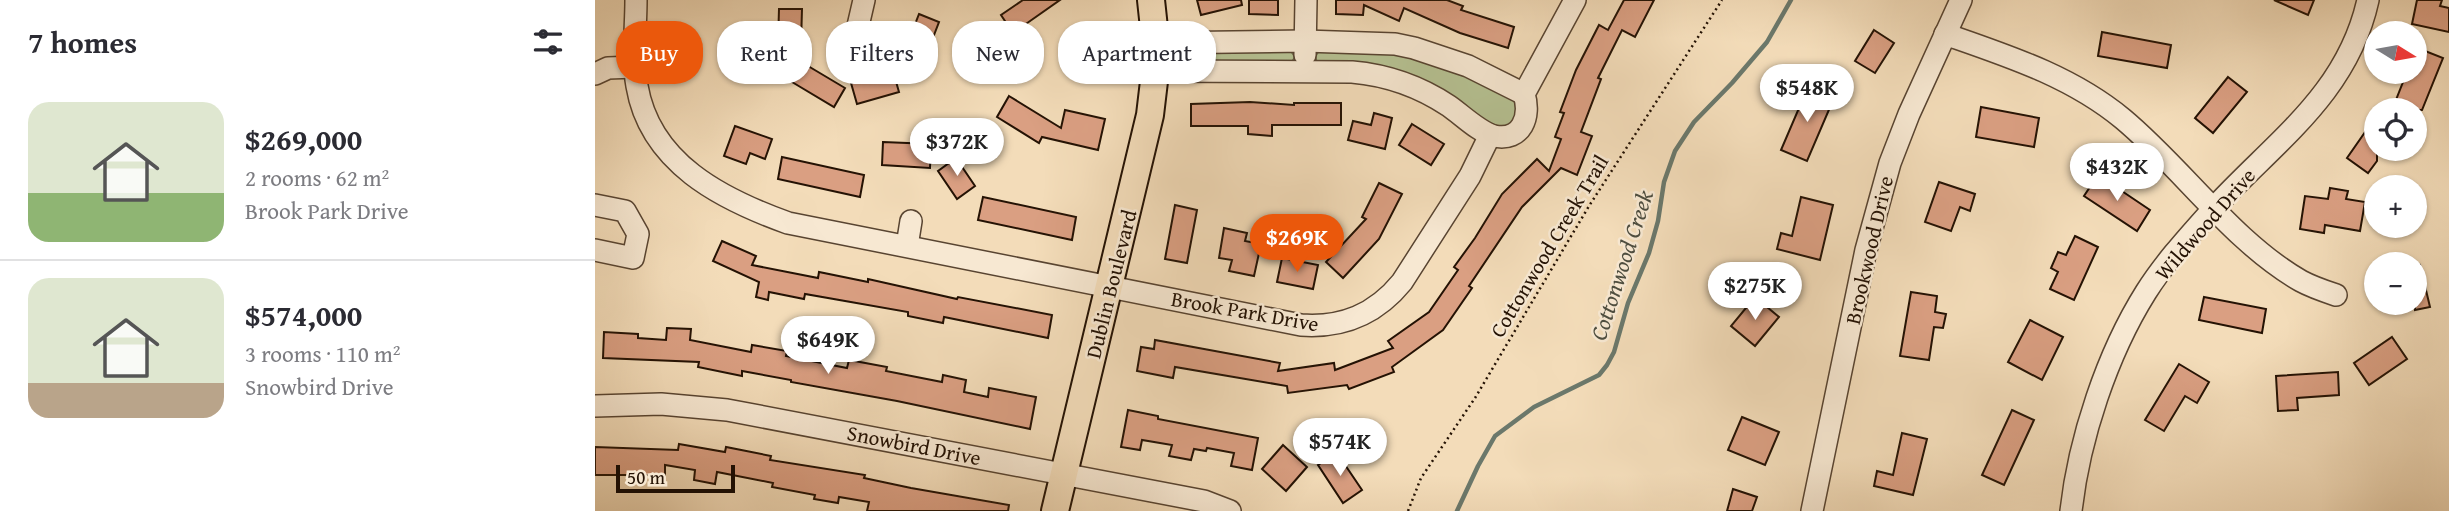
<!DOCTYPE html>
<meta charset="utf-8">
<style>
body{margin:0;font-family:"Gentium Book Plus",serif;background:#f2f2f3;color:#2b2b33;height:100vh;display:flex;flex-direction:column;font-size:26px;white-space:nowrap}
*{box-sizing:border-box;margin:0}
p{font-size:23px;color:#7c7c81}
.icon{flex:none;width:38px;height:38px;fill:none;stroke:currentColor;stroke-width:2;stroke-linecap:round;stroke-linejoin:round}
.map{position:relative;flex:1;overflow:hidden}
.drawer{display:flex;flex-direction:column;background:#fff;width:595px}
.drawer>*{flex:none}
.banner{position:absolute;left:21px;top:21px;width:665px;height:63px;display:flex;gap:14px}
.needle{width:46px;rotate:101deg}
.tools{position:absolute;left:1769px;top:21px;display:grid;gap:14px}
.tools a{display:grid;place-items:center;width:63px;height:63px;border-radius:50%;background:#fff;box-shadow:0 2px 5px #0004;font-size:35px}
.scale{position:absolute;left:21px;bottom:18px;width:119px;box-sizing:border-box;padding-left:7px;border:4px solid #241204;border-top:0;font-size:19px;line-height:24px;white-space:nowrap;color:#241204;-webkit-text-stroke:5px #f7e8d2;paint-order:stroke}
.price{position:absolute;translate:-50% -60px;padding:0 16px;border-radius:24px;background:#fff;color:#222;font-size:23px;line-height:46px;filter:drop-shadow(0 2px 4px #0008)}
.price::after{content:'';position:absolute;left:50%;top:42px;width:21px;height:16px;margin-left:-10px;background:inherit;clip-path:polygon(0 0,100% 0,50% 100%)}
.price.selected{background:#ea580c;color:#fff}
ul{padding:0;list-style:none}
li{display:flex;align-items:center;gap:21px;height:175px;padding:0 28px}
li+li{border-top:2px solid #e1e1e2}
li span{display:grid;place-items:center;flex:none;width:196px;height:140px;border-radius:21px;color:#555}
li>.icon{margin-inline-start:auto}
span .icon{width:84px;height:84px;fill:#fffc;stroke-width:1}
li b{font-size:30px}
h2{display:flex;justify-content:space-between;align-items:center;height:84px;padding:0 28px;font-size:30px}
.pill{padding:0 24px;border-radius:28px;background:#fff;box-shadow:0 2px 5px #0004;font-size:24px;line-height:63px}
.pill.selected{background:#ea580c;color:#fff}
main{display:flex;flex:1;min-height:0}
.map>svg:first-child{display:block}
.green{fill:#b6c293;stroke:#6d6a4c;stroke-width:2}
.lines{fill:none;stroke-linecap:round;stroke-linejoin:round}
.stream{stroke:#6b786b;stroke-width:4.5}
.building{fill:#da9f82;stroke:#241204;stroke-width:2}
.minor-casing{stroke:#584431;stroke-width:24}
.major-casing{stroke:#241204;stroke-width:30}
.path{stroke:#241204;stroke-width:2.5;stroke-dasharray:2 3.5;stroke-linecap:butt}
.minor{stroke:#f7e8d2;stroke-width:21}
.major{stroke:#f3dcb9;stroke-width:26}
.labels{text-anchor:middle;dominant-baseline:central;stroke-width:5;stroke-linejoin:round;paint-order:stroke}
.street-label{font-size:21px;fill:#241204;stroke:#f7e8d2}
.water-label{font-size:23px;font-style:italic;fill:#4e4e40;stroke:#f7e8d2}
</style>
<main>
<section class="drawer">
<h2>7 homes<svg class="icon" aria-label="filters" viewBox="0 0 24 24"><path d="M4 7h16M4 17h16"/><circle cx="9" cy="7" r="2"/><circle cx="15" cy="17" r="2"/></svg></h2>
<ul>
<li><span style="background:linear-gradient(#dfe7d0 65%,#8fb573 0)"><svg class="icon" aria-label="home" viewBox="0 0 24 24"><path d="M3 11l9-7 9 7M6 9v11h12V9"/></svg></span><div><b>$269,000</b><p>2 rooms · 62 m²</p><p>Brook Park Drive</p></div></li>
<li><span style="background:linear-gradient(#dfe7d0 75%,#b9a48a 0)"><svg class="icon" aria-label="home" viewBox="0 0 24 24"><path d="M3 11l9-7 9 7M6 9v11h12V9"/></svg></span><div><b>$574,000</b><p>3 rooms · 110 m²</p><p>Snowbird Drive</p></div></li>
</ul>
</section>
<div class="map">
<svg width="1854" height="511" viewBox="0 0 1854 511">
<rect width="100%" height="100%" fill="#f3dcb9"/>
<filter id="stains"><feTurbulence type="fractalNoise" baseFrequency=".00286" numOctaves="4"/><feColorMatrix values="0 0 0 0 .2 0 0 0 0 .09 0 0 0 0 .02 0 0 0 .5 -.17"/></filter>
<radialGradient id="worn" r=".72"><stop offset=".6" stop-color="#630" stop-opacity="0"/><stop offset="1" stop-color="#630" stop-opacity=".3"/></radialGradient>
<g class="green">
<polygon points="777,50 843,63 919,99 924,116 910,129 722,62 720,57 723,52"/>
<polygon points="592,51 696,51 700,57 697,62 590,62 588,58"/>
</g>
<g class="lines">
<polyline class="stream" points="862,511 883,466 900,436 939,407 1004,375 1012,365 1019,352 1033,303 1054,253 1063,221 1069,182 1080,151 1099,122 1137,83 1172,42 1196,0"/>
</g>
<g class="building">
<polygon points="428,0 465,0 418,33 406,15"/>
<polygon points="602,0 646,0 647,5 606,15"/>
<polygon points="654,0 683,0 683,15 654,14"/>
<polygon points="741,0 852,0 868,6 866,10 919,27 913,48 865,33 809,8 804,21 769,5 768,15 741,14"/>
<polygon points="1029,0 1059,0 1040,37 1027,30 1003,78 1006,79 986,132 997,136 982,175 966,168 927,207 874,286 877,288 848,330 797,367 799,372 754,389 752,385 693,393 692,386 580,367 578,378 542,371 546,347 559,349 560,340 685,363 683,371 739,363 740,370 798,348 793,341 834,312 863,270 859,267 880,238 907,194 942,159 954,171 966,139 960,137 969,113 965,112 981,70 1004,25 1013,30"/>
<polygon points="1679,0 1719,0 1713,15"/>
<polygon points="1822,0 1847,0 1845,6 1854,8 1854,32 1817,24"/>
<polygon points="184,9 207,9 206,44 183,44"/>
<polygon points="324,14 344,22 327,66 307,58"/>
<polygon points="1279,30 1299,43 1280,73 1260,61"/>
<polygon points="1507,32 1576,45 1572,68 1503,56"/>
<polygon points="417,40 422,77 399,81 394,43"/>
<polygon points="1820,47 1848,58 1827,110 1797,110 1812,72 1820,72"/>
<polygon points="208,63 250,88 239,107 197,82"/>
<polygon points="298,71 304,92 262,104 256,83"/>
<polygon points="1633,77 1652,92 1618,133 1600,118"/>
<polygon points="1213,87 1239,98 1212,161 1186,150"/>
<polygon points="414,96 466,128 470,110 510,119 503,150 447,137 444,143 402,117"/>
<polygon points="655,102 699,105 699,103 746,103 746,125 677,125 677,136 653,134 653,126 596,126 596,104"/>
<polygon points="1386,107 1444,118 1439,147 1381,137"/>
<polygon points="779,113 797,118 790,149 753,140 758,121 776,125"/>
<polygon points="1782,115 1782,161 1773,173 1752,158"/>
<polygon points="817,124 849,144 836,165 804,145"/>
<polygon points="140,126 177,139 170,159 155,153 151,164 129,156"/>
<polygon points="288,142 336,144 335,168 287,165"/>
<polygon points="187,157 269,175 265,197 183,179"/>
<polygon points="361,158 380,186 362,199 343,171"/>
<polygon points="1503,175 1555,210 1542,231 1489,196"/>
<polygon points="1344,182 1380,194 1375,211 1365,207 1356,231 1330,222"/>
<polygon points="784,183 807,194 784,239 748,278 731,262 771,219 767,217"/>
<polygon points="1735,188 1753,191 1751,199 1770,202 1765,231 1730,225 1729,233 1705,229 1710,196 1733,199"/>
<polygon points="388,197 481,217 477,240 383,220"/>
<polygon points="1206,197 1238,205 1225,260 1182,249 1186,233 1197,236"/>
<polygon points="580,205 602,210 592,263 570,259"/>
<polygon points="629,228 652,233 650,241 666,244 659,276 634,271 637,260 624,258"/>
<polygon points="1480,236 1503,247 1479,300 1455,289 1463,272 1456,268 1463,252 1471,255"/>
<polygon points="127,241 161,256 157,265 223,278 224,272 273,282 273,279 362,299 363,297 457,315 453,338 349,317 348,323 313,316 313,312 210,294 209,299 174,292 173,300 161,297 164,282 118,261"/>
<polygon points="687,258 723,265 718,289 682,282"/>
<polygon points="1825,265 1835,307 1820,310 1820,266"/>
<polygon points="1316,292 1342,296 1340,312 1351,314 1348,328 1339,327 1334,360 1305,356"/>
<polygon points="1160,297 1184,317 1160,346 1136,326"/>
<polygon points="1609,297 1671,309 1667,333 1604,320"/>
<polygon points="1435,320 1468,337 1447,380 1413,362"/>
<polygon points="72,328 96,329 95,340 156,352 157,345 192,351 191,356 252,368 254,360 292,367 291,371 347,382 348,375 371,380 369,392 393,397 394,388 441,397 435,429 302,401 196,382 196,380 147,371 147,376 103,367 104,362 8,358 9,332 43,334 43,338 71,340"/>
<polygon points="1797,337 1812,359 1774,385 1759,363"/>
<polygon points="1584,364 1614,382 1602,403 1590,396 1569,431 1550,420"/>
<polygon points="1743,372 1744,395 1702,398 1703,410 1683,411 1681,376"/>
<polygon points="533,410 563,416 563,419 663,438 657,470 636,466 639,453 612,448 611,451 599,449 596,460 574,456 577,445 547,440 545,450 526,447"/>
<polygon points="1417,410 1439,420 1409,485 1387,475"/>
<polygon points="1147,417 1184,432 1170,465 1133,450"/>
<polygon points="1307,433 1332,439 1318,495 1279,486 1282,471 1298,475"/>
<polygon points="84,444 130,452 131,447 176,456 175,460 270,475 269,478 316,488 414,505 413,511 272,511 274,502 244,497 243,503 219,499 220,495 177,487 178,483 122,472 120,484 99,480 100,470 70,465 70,475 0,475 0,447 83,450"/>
<polygon points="688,445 712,467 691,491 667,469"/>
<polygon points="742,453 767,490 748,503 723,465"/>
<polygon points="1138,489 1162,497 1157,511 1132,511"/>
</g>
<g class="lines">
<g class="minor-casing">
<g id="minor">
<path d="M41 0C41 28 37 58 42 86 55 163 126 199 193 223L706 325C747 328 780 315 807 282L875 176 895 135"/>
<polyline points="263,26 269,0"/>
<path d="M1350 34C1413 56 1476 76 1528 119 1588 169 1638 242 1706 281 1717 287 1729 291 1741 295"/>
<polyline points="561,43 710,41 800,44 819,48 873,66 929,94"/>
<polyline points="710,55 711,0"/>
<polyline points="478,56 562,56"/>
<path d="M561 71 757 72C792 75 824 86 854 106 867 115 884 132 899 136 927 142 936 116 929 94L980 0"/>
<polyline points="0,74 13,68 40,67"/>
<polyline points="0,205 30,211 43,234 38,258 0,250"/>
<polyline points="312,246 316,221"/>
<polyline points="0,406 66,404 132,410 609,501 635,511"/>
<polyline points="1217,511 1271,250 1295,163 1314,114 1366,0"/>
<path d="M1476 511C1484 439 1512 354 1551 292 1570 262 1594 236 1618 209 1679 142 1752 95 1773 0"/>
</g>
</g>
<g class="major-casing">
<polyline id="major" points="460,511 555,115 562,56 556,0"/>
</g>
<polyline class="path" points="813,511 826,478 880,398 994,206 1127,0"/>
<use href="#minor" class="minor"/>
<use href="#major" class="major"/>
</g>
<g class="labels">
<g class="street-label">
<text transform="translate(1610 224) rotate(-49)">Wildwood Drive</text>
<text transform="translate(954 246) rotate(-59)">Cottonwood Creek Trail</text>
<text transform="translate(1274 250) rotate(-77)">Brookwood Drive</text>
<text transform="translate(516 284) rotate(-76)">Dublin Boulevard</text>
<text transform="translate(650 311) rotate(10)">Brook Park Drive</text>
<text transform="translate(319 445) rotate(11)">Snowbird Drive</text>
</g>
<g class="water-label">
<text transform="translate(1026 265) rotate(-72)">Cottonwood Creek</text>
</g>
</g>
<rect width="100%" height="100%" filter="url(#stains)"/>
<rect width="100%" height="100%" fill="url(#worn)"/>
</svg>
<div class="tools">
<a><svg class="needle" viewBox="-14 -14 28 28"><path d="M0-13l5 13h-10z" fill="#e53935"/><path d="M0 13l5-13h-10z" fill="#7c7c81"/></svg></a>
<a><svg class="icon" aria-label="locate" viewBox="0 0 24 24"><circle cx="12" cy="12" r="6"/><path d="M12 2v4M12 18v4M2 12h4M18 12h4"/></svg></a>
<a>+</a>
<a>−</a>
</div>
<div class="scale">50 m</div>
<b class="price" style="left:1212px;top:124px">$548K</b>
<b class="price" style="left:362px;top:178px">$372K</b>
<b class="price" style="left:1522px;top:203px">$432K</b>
<b class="price selected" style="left:702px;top:274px">$269K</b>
<b class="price" style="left:1160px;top:322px">$275K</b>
<b class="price" style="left:233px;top:376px">$649K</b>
<b class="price" style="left:745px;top:478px">$574K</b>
<div class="banner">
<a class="pill selected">Buy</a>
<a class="pill">Rent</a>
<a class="pill">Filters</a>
<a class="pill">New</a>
<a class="pill">Apartment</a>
</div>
</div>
</main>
